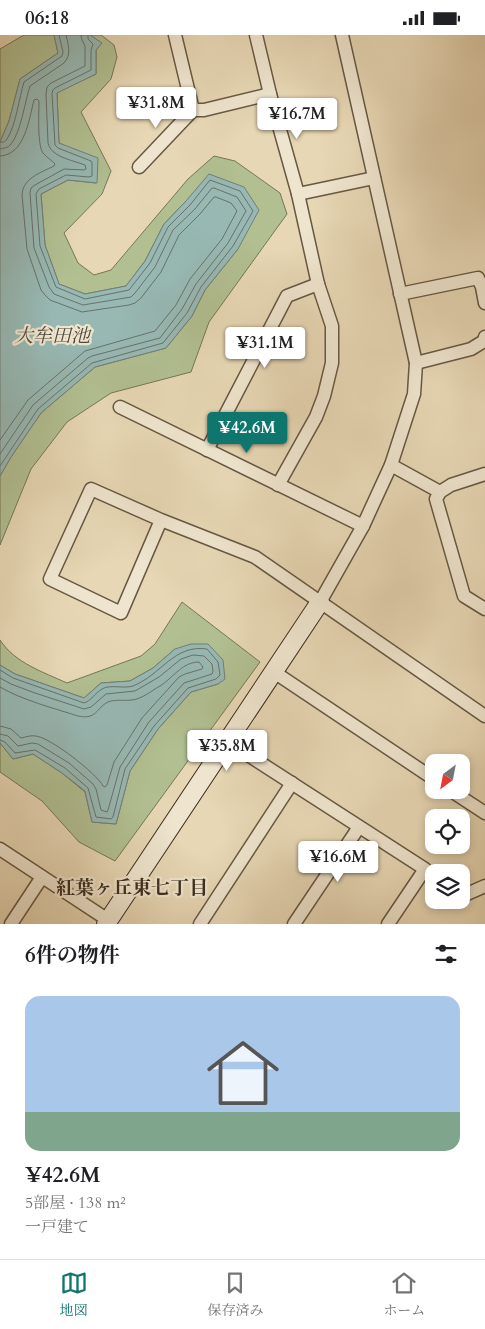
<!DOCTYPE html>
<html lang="ja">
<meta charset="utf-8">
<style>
body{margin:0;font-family:Cardo,"Noto Serif JP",serif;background:#f2f2f2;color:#202124;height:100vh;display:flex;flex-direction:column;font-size:19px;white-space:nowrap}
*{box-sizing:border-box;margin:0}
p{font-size:16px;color:#757577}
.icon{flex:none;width:28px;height:28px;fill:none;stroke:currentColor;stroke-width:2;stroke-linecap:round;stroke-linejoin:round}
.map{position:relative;height:889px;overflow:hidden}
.panel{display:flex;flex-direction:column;background:#fff;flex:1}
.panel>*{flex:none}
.needle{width:32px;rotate:212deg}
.buttons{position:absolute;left:425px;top:719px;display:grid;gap:10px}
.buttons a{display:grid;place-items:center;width:45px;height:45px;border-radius:10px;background:#fff;box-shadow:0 2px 8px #0003;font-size:25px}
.price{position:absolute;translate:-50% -42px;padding:0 11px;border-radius:5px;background:#fff;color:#222;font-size:16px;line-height:32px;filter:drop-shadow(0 1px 2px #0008)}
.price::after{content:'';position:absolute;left:50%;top:30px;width:15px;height:11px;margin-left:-8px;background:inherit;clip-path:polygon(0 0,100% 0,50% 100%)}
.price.on{background:#0f766e;color:#fff}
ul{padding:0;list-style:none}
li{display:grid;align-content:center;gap:10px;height:265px;padding:0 25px}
li span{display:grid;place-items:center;height:155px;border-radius:15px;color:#555}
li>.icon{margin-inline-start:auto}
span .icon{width:90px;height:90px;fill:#fffc;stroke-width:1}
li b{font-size:21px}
h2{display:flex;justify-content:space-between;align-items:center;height:60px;padding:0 25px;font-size:21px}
.status{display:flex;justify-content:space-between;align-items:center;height:35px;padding:0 25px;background:#fff;direction:ltr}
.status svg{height:14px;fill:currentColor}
.tab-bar{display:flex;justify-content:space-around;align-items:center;height:70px;border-top:1px solid #e0e0e0;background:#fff;font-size:14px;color:#757577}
.tab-bar a{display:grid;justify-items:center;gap:2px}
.tab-bar .on{color:#0f766e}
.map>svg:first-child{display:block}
.green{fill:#b1bf91;stroke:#767658}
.water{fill:#97b8b3;stroke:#728078}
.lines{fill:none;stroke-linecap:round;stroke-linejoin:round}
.shore{stroke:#697269;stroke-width:1}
.street-casing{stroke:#665844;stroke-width:15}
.secondary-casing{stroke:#3b2d1f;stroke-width:20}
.street{stroke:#efe5ce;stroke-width:12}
.secondary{stroke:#efe5ce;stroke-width:18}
.labels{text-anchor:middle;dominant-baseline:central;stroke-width:4.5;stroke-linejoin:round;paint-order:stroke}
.water-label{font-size:19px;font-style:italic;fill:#4d493d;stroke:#efe5ce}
.neighbourhood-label{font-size:19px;font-weight:bold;fill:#3b2d1f;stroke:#efe5ce}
</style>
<div class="status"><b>06:18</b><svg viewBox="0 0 49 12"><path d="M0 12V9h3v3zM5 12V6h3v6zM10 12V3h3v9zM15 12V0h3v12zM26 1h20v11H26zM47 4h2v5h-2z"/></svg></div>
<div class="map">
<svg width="485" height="889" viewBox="0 0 485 889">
<rect width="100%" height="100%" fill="#e7d7b4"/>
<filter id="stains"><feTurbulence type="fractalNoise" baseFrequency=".004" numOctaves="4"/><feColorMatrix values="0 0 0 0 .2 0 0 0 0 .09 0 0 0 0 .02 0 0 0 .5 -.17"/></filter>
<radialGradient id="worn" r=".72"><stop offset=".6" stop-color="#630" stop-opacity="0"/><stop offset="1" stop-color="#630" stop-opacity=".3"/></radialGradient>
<g class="green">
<polygon points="24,0 54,0 58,18 20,44 9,86 0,107 0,14"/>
<polygon points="90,0 101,0 114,10 117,22 111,44 81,77 111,136 102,159 64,198 78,228 94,240 111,235 188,144 214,121 235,126 280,158 287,179 209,287 191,337 111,358 67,387 31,434 0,510 0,441 11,422 41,378 95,332 166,313 192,281 205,255 238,214 186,166 164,189 145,226 126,251 85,259 59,249 45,210 41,159 68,145 96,148 59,108 57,57 96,39 96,15 101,8"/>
<path d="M182 567 260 627 115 826 79 807 42 766 0 737V708L13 724 33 719 62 738 85 757 92 787 116 789 130 736 158 694 191 657 218 649 175 614 153 633 130 646 101 648 84 663 15 639 0 630V605C15 628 43 637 67 648L141 621 155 609Z"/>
</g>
<g class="water">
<polygon points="54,0 90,0 102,8 96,15 96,39 57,58 59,108 98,123 97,148 68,145 41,159 45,210 59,249 85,259 126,251 145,226 164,189 186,166 209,139 244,152 259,175 238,214 205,255 192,281 166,313 95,332 41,378 11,422 0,441 0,107 9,86 20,44 58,18"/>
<polygon points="191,609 208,609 223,625 225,644 218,649 191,657 158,694 130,736 116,789 92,787 85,756 62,738 33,719 13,724 0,708 0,630 15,639 84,663 101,648 130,646 153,633 175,614"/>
</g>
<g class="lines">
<g class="shore">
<path d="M0 107C4 107 4 108 7 104 16 90 19 63 24 47L62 21 63 17 59 0"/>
<path d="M0 114C4 113 8 113 11 109 21 97 25 66 30 51L64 28C72 19 68 10 66 0"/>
<path d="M0 121C25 120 29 84 34 65L37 64 39 66C39 78 37 109 43 118 47 123 52 125 55 129L54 131C40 138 23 143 22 160L27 214 41 255 45 260 50 265 82 277 129 270 135 268 141 263 161 237 179 200 200 179 214 162H216L231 168 237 176 222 204 190 244 176 270 155 296 85 316 28 365 0 405"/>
<path d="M0 419 33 370 88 323 92 321 160 303 182 274 196 249 228 208 246 176 237 162 214 153H212L195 174 173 195 155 232 135 258 131 262 83 270 54 259 49 252 34 213 30 158 31 153 35 150 64 134 84 135 86 134 85 130C72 125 51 122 48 108L46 59 47 52 51 48 85 31V11L82 5 81 0"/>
<polyline points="0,431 38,374 92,328 163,308 187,278 201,252 233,211 253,176 240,156 210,145 190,170 168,192 150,228 129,255 85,264 56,252 40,211 36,159 39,154 66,140 89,142 92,141 92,128 91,126 58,113 55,110 52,58 53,55 55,53 91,35 91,15 93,9 88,4 88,0"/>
<path d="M0 635 13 643 84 668C91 666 95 658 102 654 110 649 123 654 133 651 161 640 174 609 207 614L218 627 220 640 216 644 188 653 154 691 125 734 113 782 111 784 96 782 88 753 65 733 35 715 15 718 5 707 0 705"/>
<polyline points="0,643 11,649 35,658 84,674 91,672 106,659 135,656 159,642 181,624 193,620 204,621 212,629 213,636 212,639 184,648 149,687 120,732 108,775 107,777 101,775 96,754 93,749 69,728 38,709 32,708 18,711 8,701 0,699"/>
<path d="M0 652C22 665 53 673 78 681 97 685 96 673 108 667 115 664 125 666 132 665 142 664 151 656 160 651 173 643 182 627 199 627L203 632 202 634 185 639 179 642 142 683 114 727 107 750 105 752 103 751C96 738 51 703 36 701 31 700 26 702 21 703L11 694 0 691"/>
</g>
<g class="street-casing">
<g id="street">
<polyline points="175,0 193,75 204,75 270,59"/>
<polyline points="256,0 270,59 298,159 318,249 332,291 332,328 324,361 316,382 278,450"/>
<polyline points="139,132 193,75"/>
<polyline points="298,159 374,143"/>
<polyline points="400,259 478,243 482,252 485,268"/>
<polyline points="416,328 471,314 484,306 485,302"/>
<polyline points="120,372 363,491"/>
<polyline points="207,415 287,261 318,249"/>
<polyline points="391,430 440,457"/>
<polyline points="485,439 451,450 440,457 436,464 464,561 485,574"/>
<polyline points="161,485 121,578 50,544 91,454 161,485 255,522 485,681"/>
<polyline points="320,567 363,491 391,430 414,359 416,328 342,0"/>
<polyline points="274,637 434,744"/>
<polyline points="228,707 425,834 388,889"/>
<polyline points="450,755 485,778"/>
<polyline points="0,814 108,885"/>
<polyline points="461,855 467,859 485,851"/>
<polyline points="11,889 42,842"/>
<polyline points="200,889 292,748"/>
<polyline points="294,889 359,792"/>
</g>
</g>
<g class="secondary-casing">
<polyline id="secondary" points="106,889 320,567"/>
</g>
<use href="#street" class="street"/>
<use href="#secondary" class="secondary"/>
</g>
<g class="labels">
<g class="water-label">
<text x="52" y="301">大牟田池</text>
</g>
<g class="neighbourhood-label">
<text x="132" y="853">紅葉ヶ丘東七丁目</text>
</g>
</g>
<rect width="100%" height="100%" filter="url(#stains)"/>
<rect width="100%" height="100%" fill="url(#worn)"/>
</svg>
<div class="buttons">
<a><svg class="needle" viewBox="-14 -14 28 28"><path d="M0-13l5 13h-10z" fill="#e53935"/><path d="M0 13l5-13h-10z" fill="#757577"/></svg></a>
<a><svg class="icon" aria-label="locate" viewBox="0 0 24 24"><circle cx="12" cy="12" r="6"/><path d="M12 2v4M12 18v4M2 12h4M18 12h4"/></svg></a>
<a><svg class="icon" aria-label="layers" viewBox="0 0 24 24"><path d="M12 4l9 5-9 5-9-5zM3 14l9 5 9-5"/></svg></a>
</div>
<b class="price" style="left:156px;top:94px">¥31.8M</b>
<b class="price" style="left:297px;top:105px">¥16.7M</b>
<b class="price" style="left:265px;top:334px">¥31.1M</b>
<b class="price on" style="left:247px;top:419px">¥42.6M</b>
<b class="price" style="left:227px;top:737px">¥35.8M</b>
<b class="price" style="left:338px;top:848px">¥16.6M</b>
</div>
<section class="panel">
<h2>6件の物件<svg class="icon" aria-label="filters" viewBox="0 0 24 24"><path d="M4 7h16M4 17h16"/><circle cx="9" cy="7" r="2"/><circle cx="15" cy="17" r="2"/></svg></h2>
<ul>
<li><span style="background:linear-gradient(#a9c7e8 75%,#7fa58c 0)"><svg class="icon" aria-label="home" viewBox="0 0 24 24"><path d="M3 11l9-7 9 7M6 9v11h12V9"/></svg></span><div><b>¥42.6M</b><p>5部屋 · 138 m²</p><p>一戸建て</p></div></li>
</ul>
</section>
<nav class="tab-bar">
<a class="on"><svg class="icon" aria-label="map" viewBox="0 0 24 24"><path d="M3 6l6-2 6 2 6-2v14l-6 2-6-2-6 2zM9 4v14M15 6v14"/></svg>地図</a>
<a><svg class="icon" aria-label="saved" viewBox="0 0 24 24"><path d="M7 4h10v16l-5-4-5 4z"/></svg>保存済み</a>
<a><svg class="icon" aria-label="home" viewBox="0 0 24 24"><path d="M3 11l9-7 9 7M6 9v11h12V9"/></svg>ホーム</a>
</nav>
